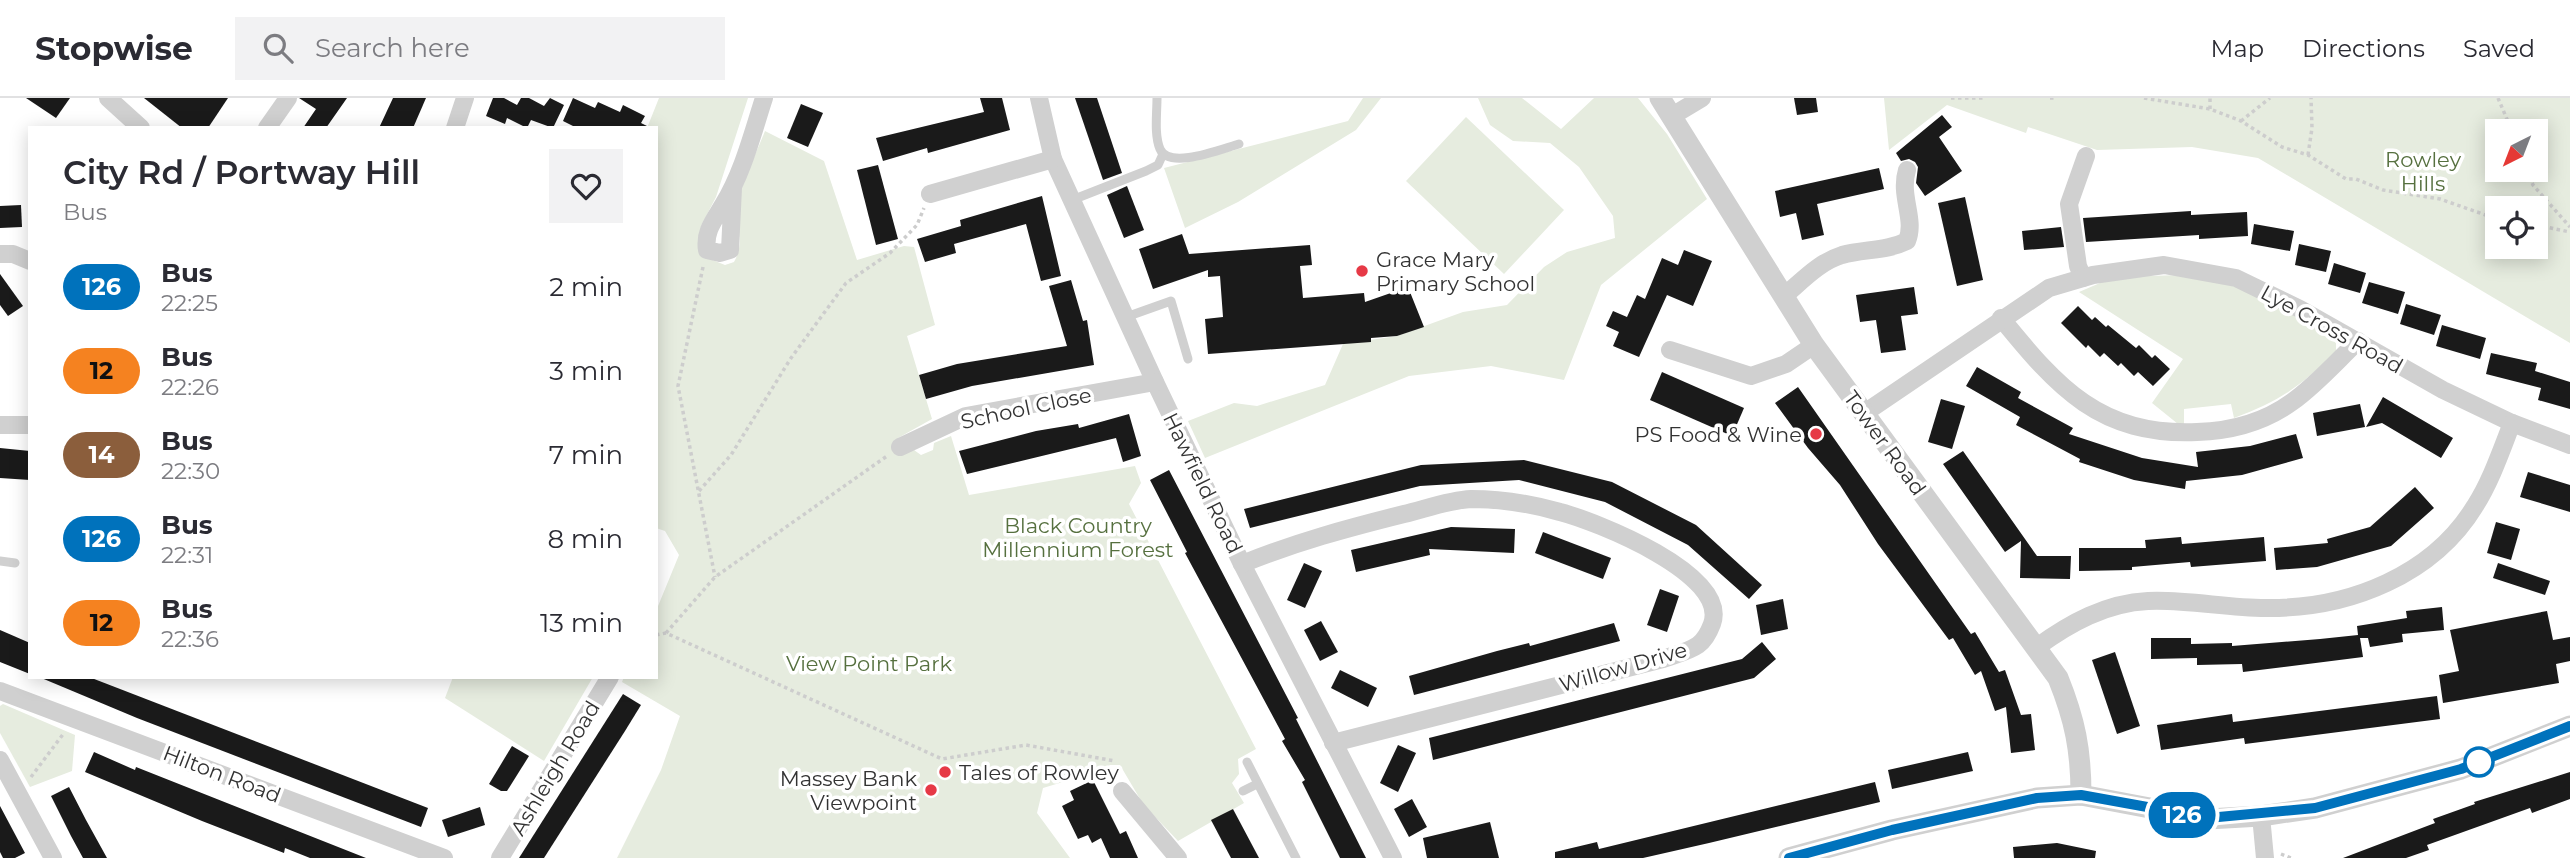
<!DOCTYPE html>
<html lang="en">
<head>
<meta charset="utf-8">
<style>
  :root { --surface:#fff; --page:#f2f2f3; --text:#2b2b33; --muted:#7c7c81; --line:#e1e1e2 }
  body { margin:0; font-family:Montserrat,sans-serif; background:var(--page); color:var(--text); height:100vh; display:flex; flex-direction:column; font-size:26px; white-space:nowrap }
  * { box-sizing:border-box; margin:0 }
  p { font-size:23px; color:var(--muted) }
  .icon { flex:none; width:38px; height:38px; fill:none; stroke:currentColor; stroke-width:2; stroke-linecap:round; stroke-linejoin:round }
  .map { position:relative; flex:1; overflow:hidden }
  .sheet { position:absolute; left:28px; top:28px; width:630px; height:553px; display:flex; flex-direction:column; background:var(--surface); border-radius:0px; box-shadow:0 4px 18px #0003 }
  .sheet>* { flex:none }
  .badge { padding:0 14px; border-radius:23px; font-size:24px; line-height:46px }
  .needle { width:46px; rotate:222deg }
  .fabs { position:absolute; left:2485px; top:21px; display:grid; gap:14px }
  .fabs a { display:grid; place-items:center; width:63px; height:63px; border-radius:0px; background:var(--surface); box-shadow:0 4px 18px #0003; font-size:35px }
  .map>.badge { position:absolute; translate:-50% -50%; box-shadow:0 0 0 4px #fff }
  .round { display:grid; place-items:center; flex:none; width:74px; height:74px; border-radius:0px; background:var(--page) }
  .head { display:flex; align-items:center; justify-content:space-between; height:119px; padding:0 35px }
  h1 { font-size:33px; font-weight:600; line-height:52px }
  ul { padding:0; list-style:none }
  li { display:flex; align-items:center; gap:21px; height:84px; padding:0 35px }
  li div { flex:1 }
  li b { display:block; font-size:26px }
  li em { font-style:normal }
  li .badge { min-width:77px; font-weight:700; text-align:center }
  header { display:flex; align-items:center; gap:42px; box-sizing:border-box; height:98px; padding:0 35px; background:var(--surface); border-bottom:2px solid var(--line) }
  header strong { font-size:33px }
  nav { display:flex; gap:38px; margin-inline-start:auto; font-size:24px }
  .search { width:490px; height:63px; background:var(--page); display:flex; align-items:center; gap:18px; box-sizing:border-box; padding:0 24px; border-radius:0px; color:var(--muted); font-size:26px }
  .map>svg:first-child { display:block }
  .green { fill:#e6ecdf; fill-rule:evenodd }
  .building { fill:#1a1a1a }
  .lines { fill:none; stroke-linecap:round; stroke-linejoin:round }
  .path { stroke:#cdcdcd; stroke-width:3.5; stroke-dasharray:3.5 3.5; stroke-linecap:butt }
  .service { stroke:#d0d0d0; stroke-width:9 }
  .minor { stroke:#d0d0d0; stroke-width:18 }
  .tertiary { stroke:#d0d0d0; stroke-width:21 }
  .line-casing { stroke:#fff; stroke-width:16 }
  .line { stroke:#0072bc; stroke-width:10 }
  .poi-dot { fill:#e63946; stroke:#fff; stroke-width:2.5 }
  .stop-dot { fill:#fff; stroke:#0072bc; stroke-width:3.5 }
  .labels { text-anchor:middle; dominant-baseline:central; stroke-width:7; stroke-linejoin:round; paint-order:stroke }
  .park-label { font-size:21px; fill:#56703f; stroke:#fff }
  .poi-label { font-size:21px; fill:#333; stroke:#fff; text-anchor:start }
  .street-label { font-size:21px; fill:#333; stroke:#fff }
</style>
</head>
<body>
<header>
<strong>Stopwise</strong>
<div class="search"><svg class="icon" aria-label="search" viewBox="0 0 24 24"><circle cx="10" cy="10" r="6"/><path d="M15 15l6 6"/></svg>Search here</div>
<nav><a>Map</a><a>Directions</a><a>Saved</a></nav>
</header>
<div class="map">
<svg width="2570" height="760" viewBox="0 0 2570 760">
  <rect width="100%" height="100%" fill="#fff"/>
  <g class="green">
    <path d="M659 0H748L716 99 701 128 700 139 710 161 725 167 734 164C747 140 733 129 738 106 742 82 756 56 765 33L824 63 857 162 904 148 914 149 935 227 907 238 932 321 898 340 906 355 914 352 921 357 933 352 934 345 951 338 969 397 1135 368 1141 385 1129 406 1256 651 1238 661 1239 676 1232 685 1244 705 1178 743 1143 706 1120 667H1110L1106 671 1043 690 1037 715 1070 760H617L661 672 680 618 622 584 624 579H656V513L679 457 665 433 656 430V30H647Z"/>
    <polygon points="1363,0 1381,0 1356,32 1238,104 1185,130 1164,70 1348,23"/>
    <polygon points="1478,0 1522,0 1561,31 1594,0 1638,0 1667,36 1707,101 1601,187 1564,282 1491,268 1409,278 1205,360 1188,323 1234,305 1257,308 1325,287 1343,246 1397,238 1463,214 1507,207 1544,169 1567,154 1615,140 1613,118 1579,69 1550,45 1513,43 1490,27"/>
    <path d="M1884 0H2570V245L2258 60 2192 49 2097 52 2028 29 2026 35 1947 7 1889 52ZM2497 33H2536V72H2497ZM2497 110H2536V149H2497Z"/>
    <polygon points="1466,19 1564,112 1504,176 1406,83"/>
    <path d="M2181 177 2228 184 2296 217 2336 242V254C2300 288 2281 303 2234 320L2231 306 2184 311V326H2178L2152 305 2183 261 2079 194 2114 179Z"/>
    <polygon points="453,579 593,579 544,663 445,600"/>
    <polygon points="3,606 75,637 72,673 30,689 0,635 0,608"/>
  </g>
  <g class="building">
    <polygon points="26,0 70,0 56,20"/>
    <polygon points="144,0 228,0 208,30 182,30"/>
    <polygon points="299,0 347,0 326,30 303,30 316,11"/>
    <polygon points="393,0 426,0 413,30 379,30"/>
    <polygon points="493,0 504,0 517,7 521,0 529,0 544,8 550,0 564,7 553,30 531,22 527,30 507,20 505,26 486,18"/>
    <polygon points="573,0 595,10 598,4 620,14 623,7 645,18 641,25 651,30 577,30 563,23"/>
    <polygon points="980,0 1002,0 1010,32 928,55 927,50 883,63 876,40 984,14"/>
    <polygon points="1075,0 1097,0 1122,75 1103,82"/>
    <polygon points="1794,0 1816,0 1818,14 1797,17"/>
    <polygon points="801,6 823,15 808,49 787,40"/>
    <polygon points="1942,17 1952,29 1939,39 1962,73 1925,98 1916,85 1918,69 1915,64 1909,61 1901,63 1896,55"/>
    <polygon points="878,67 898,141 876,147 857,72"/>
    <polygon points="1879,70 1884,91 1817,106 1824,137 1802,142 1796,115 1780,119 1775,93"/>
    <polygon points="1127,88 1144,132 1124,140 1107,97"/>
    <polygon points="1042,98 1061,178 1041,183 1026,126 954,146 956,155 925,164 917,141 961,128 960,122"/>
    <polygon points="1965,99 1983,182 1957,188 1938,105"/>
    <polygon points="21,107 22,129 0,130 0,108"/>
    <polygon points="2191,113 2191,117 2247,114 2248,138 2199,141 2199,137 2086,144 2083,120"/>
    <polygon points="2254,126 2294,133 2290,153 2251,146"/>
    <polygon points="2061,129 2064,149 2024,152 2022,133"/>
    <polygon points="1182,136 1189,156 1310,147 1312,167 1300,168 1303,200 1364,195 1365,204 1408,189 1424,229 1397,238 1371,240 1371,244 1208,256 1205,221 1223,219 1220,178 1208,179 1208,172 1153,191 1139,151"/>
    <polygon points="2299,146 2331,153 2326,174 2295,167"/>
    <polygon points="1684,152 1712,163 1693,208 1667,197 1639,259 1613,248 1619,234 1606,228 1613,213 1627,219 1637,197 1645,201 1662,160 1678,167"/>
    <polygon points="2334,165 2366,175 2360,195 2328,186"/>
    <polygon points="0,176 23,208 8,218 0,207"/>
    <polygon points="1071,182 1083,223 1087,222 1094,267 972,288 926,301 919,277 957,266 1067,248 1049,188"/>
    <polygon points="2369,184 2405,194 2398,216 2362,205"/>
    <polygon points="1914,189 1918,216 1901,218 1906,252 1881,255 1876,222 1860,224 1856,197"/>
    <polygon points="2406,206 2441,217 2434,237 2400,226"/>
    <polygon points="2078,208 2092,222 2095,219 2106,229 2108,227 2136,250 2139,247 2152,260 2155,257 2170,271 2153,288 2138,274 2134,278 2121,265 2118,268 2104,255 2100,259 2088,247 2086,250 2061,225"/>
    <polygon points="2442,227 2486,240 2480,261 2436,248"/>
    <polygon points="2491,255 2537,265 2535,273 2570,284 2570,311 2538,302 2541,290 2486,276"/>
    <polygon points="1977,269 2021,294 2018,300 2073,330 2069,336 2142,360 2198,369 2196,354 2250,348 2296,336 2303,360 2242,377 2186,383 2185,391 2134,382 2079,364 2080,361 2016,327 2020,319 1966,288"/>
    <polygon points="1662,274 1744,310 1732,338 1650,302"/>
    <polygon points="1798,289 1971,536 1975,534 1999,574 2005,572 2021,617 2031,616 2035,652 2011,655 2006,609 1995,613 1981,573 1975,577 1953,540 1949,542 1878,446 1840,387 1808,350 1775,305"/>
    <polygon points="2383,299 2453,340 2441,360 2382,325 2366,329"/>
    <polygon points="1941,301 1965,308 1952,351 1928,344"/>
    <polygon points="2360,306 2365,329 2317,338 2313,315"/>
    <polygon points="1129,316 1141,358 1123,364 1116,340 967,376 959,353 1036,333 1078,326 1079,330"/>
    <polygon points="0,350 30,353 30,382 0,380"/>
    <polygon points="1963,353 2037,458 2071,458 2070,481 2020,480 2021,443 2005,454 1943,366"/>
    <polygon points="1524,362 1612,384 1696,427 1762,487 1749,501 1688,447 1605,404 1519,382 1420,388 1250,430 1244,411 1421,367"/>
    <polygon points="1169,372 1298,620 1296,621 1366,760 1340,760 1302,684 1305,682 1282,643 1285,641 1185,455 1187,454 1150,382"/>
    <polygon points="2528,374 2570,387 2570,414 2520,399"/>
    <polygon points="2415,389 2434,410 2391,448 2317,469 2276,472 2274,450 2328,445 2327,441 2370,429"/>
    <polygon points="2496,424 2520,431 2511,462 2487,455"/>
    <polygon points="1451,429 1515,431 1514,455 1429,451 1430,457 1356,474 1351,452"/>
    <polygon points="1543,434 1611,460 1603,481 1535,455"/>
    <polygon points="2181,439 2182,446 2264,439 2266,463 2191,469 2190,464 2132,469 2132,472 2079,473 2079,450 2146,450 2145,442"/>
    <polygon points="1304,465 1322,473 1305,510 1287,502"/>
    <polygon points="2498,465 2550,483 2545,497 2493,480"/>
    <polygon points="1660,491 1679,498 1667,534 1647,527"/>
    <polygon points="1783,501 1788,531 1761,537 1756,507"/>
    <polygon points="2442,509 2444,532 2402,536 2403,544 2370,549 2368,540 2360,540 2363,559 2243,574 2242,566 2197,567 2197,560 2151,561 2151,540 2191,540 2191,546 2232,545 2232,548 2320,541 2358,537 2357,528 2407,520 2406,513"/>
    <polygon points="2547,513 2553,542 2570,539 2570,563 2556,566 2559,585 2443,605 2439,577 2459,573 2450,532"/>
    <polygon points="1321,523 1338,554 1320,563 1304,532"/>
    <polygon points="1614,525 1620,543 1414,597 1409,578 1497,553 1529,545 1530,548"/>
    <polygon points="0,532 30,545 30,576 0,564"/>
    <polygon points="1762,544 1776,561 1754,580 1433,662 1429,640 1742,561"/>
    <polygon points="2115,554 2140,628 2117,636 2092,562"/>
    <polygon points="1340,572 1377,590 1368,609 1331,590"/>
    <polygon points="39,579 89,579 428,710 421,729 137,620"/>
    <polygon points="623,596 641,607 625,633 544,760 519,760"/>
    <polygon points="2437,598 2440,621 2245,646 2244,640 2161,652 2157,627 2232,616 2233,624"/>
    <polygon points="1398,647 1416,655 1398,694 1380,685"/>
    <polygon points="512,648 529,658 507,693 501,693 489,686"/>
    <polygon points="94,654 135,672 136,669 366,760 310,760 285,750 284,755 202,723 85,674"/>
    <polygon points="1968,654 1973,673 1892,691 1888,672"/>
    <polygon points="2570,674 2570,701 2532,715 2530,710 2427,747 2429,752 2406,760 2343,760 2435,725 2433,721 2475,706 2474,704"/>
    <polygon points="1093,682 1120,736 1126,733 1138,760 1110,760 1101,740 1092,745 1088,737 1078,741 1062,708 1074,702 1070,693"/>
    <polygon points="1875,684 1880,704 1709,745 1643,760 1555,760 1555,754 1597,744 1599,751"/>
    <polygon points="69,689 86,722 107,760 83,760 71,738 51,698"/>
    <polygon points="1412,701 1427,729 1409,739 1394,711"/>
    <polygon points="0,708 25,755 15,760 3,760 0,754"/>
    <polygon points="480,709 485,727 448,739 442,722"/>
    <polygon points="1233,711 1259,760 1231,760 1211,722"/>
    <polygon points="1490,724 1499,760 1427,760 1423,740"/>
    <polygon points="2057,745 2096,753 2095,760 2014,760 2013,749"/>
  </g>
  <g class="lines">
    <g class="path">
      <polyline points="1951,0 1984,0"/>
      <polyline points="2050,0 2054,0"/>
      <polyline points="2144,0 2210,11 2241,23 2282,49 2308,57 2346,81 2356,81 2383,92 2440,101 2497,121"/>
      <polyline points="2498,0 2512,33"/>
      <polyline points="2210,11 2210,0"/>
      <polyline points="2241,23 2270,0"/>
      <polyline points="2308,57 2312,30 2311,0"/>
      <polyline points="2527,72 2533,87 2570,129"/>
      <polyline points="2536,127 2570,134"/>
      <polyline points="703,169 678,288 715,479"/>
      <polyline points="699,393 731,357 791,260 846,185 890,155 917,127 924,110"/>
      <polyline points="666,535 715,479 887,358"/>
      <polyline points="656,537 666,535 942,661 1026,647 1115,663"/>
      <polyline points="31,679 64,635"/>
      <polyline points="2281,756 2291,760"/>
    </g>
    <g class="service">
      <path d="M1157 0C1157 15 1154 37 1160 51 1169 72 1221 51 1239 46"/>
      <polyline points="1072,102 1146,73 1158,67 1163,56"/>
      <polyline points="1126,219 1171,203 1188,261"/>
      <polyline points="0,463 15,465"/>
      <polyline points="1247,664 1296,760"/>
      <polyline points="1243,693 1257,686"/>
    </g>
    <g class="minor">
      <polyline points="108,0 141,30"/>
      <polyline points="1039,0 1053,61 1155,284 1242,466 1393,760"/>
      <polyline points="1672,18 1702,0"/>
      <polyline points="267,30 288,0"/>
      <polyline points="455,30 465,0"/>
      <path d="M733 90 730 152 720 155 707 152C704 134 714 122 723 107 743 74 752 37 764 0"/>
      <polyline points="930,96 1053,61"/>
      <polyline points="0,156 13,156 30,163"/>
      <polyline points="2083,180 2078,168 2069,106 2086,58"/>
      <path d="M1784 198C1802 183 1819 164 1842 157 1864 151 1887 153 1907 143 1916 121 1899 98 1907 72"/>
      <path d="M2001 220C2058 290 2100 338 2197 334 2232 333 2263 325 2292 304 2316 287 2337 263 2358 243"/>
      <polyline points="1670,252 1751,278 1786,266 1814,247"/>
      <polyline points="1863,316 2049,190 2093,177 2164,167 2236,180 2300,211 2443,292 2512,325 2570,347"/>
      <polyline points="0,327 30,327"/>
      <polyline points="900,349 966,318 1155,284"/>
      <path d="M1242 466C1296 444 1348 430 1404 416 1425 411 1449 402 1471 401 1500 401 1532 406 1560 414 1595 423 1730 476 1712 526 1709 534 1705 542 1698 547 1688 554 1674 557 1663 561L1333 645"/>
      <path d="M2037 549C2070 525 2106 505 2148 503 2188 501 2230 511 2270 510 2350 510 2433 477 2475 408 2491 383 2501 353 2512 325"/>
      <polyline points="0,593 444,760"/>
      <polyline points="0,662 53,760"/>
      <polyline points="1122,693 1178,760"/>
      <polyline points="2261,718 2265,760"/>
      <polyline points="500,760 610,579"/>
    </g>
    <g class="tertiary">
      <path d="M1660 0 1814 247 2058 580C2075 622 2081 652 2081 697"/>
      <polyline points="1789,760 1892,732 2037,700 2081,697 2208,721 2261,718 2315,710 2461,671 2570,628"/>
    </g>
  </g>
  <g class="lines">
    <g class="line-casing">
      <polyline id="line" points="1789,760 1892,732 2037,700 2081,697 2208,720 2315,710 2461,671 2570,628"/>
    </g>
    <use href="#line" class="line"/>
  </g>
  <g class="poi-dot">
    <circle cx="1362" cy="173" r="7"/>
    <circle cx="1816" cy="336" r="7"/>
    <circle cx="945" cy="674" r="7"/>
    <circle cx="931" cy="692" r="7"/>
  </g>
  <circle class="stop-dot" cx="2479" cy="664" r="14"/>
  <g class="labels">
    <g class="park-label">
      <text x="2423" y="61">Rowley<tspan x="2423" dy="24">Hills</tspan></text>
      <text x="1078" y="427">Black Country<tspan x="1078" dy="24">Millennium Forest</tspan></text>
      <text x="869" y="565">View Point Park</text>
    </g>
    <g class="poi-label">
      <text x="1376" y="161">Grace Mary<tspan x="1376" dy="24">Primary School</tspan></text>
      <text x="1802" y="336" text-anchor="end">PS Food &amp; Wine</text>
      <text x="959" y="674">Tales of Rowley</text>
      <text x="917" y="680" text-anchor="end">Massey Bank<tspan x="917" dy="24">Viewpoint</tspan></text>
    </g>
    <g class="street-label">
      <text transform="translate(2332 231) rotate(29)">Lye Cross Road</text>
      <text transform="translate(1026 310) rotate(-12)">School Close</text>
      <text transform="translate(1885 345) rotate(54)">Tower Road</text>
      <text transform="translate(1203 385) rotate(64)">Hawfield Road</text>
      <text transform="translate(1623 569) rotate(-16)">Willow Drive</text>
      <text transform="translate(555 670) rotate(-59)">Ashleigh Road</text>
      <text transform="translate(222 676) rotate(21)">Hilton Road</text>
    </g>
  </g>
</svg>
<div class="fabs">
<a><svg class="needle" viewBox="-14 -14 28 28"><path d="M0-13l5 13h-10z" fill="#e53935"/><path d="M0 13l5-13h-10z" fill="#7c7c81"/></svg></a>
<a><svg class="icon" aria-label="locate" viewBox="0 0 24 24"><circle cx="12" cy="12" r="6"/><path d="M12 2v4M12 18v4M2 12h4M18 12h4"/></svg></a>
</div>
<b class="badge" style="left:2182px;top:717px;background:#0072bc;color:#fff">126</b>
<section class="sheet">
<div class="head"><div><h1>City Rd / Portway Hill</h1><p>Bus</p></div><a class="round"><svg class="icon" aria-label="heart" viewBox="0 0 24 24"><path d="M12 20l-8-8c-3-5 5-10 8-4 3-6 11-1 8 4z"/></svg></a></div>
<ul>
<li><span class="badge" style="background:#0072bc;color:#fff">126</span><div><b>Bus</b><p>22:25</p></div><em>2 min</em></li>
<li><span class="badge" style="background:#f58220;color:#111">12</span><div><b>Bus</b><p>22:26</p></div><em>3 min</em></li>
<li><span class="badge" style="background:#8b5e3c;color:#fff">14</span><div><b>Bus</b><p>22:30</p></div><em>7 min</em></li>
<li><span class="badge" style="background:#0072bc;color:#fff">126</span><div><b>Bus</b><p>22:31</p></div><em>8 min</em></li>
<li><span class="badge" style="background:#f58220;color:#111">12</span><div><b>Bus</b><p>22:36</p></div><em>13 min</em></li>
</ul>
</section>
</div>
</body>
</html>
